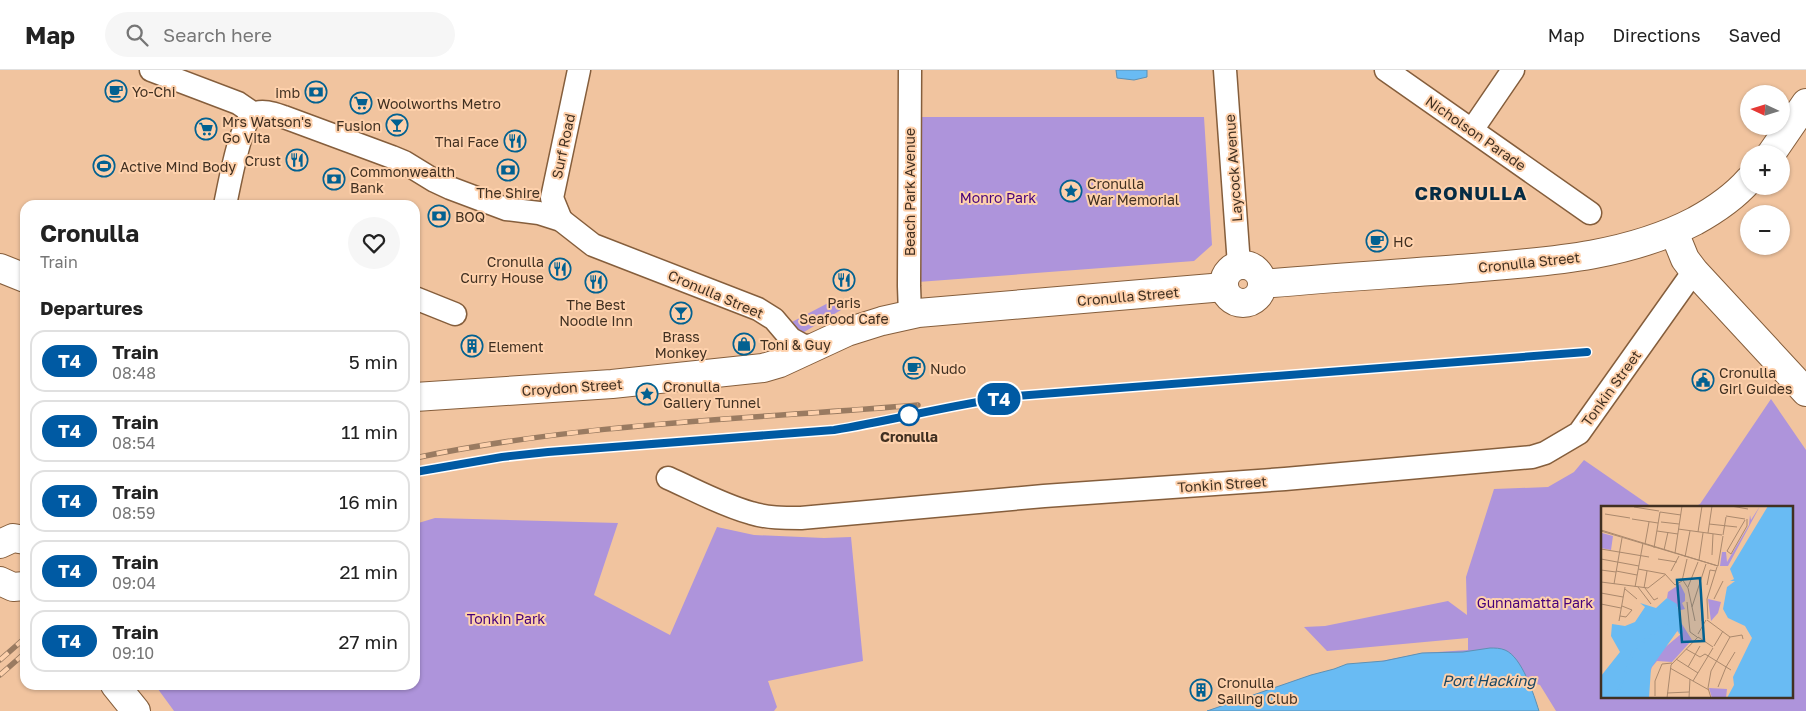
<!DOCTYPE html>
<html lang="en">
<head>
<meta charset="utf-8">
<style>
  :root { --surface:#fff; --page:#f6f6f6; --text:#222; --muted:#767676; --line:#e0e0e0 }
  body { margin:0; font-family:"Golos Text",sans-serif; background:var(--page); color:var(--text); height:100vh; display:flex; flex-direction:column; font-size:19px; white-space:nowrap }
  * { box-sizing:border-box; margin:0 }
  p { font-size:16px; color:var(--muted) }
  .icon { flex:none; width:28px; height:28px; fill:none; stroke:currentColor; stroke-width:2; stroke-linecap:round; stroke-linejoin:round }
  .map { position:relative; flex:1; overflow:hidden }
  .sheet { position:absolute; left:20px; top:130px; width:400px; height:490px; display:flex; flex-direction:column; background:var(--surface); border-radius:15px; box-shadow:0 1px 4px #0004 }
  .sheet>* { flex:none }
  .badge { padding:0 10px; border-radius:16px; font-size:18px; line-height:32px }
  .needle { width:32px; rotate:274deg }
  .tools { position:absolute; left:1740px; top:15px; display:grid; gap:10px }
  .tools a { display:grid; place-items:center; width:50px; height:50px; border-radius:50%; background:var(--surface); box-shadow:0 1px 4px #0004; font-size:25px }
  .map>.badge { position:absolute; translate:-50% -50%; box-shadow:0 0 0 2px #fff }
  h2 { padding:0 20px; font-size:19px; line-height:45px }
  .round { display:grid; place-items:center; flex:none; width:52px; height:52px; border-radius:26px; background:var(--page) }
  .summary { display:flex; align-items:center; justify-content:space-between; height:85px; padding:0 20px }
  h1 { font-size:24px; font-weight:700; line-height:38px }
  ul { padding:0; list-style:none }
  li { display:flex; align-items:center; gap:15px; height:62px; margin:0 10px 8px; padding:0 10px; border:2px solid var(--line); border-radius:15px }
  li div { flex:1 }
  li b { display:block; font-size:19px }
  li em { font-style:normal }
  li .badge { min-width:55px; font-weight:700; text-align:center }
  header { display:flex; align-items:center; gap:30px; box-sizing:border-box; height:70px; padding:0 25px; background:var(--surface); border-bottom:1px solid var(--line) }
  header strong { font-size:24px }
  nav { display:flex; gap:28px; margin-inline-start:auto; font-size:18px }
  .search { width:350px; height:45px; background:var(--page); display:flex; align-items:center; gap:12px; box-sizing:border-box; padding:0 18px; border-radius:28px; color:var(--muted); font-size:19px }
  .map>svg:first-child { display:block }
  .green { fill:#ae94db }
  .water { fill:#69bbf3; stroke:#5d91b4 }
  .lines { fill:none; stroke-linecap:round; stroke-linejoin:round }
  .street-casing { stroke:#855e3c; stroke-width:25 }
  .secondary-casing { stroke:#855e3c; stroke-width:30 }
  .street { stroke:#fff; stroke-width:22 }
  .secondary { stroke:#fff; stroke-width:28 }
  .rail-casing { stroke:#9a7b61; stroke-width:5.5 }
  .rail { stroke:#fed1ac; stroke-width:4; stroke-dasharray:11; stroke-linecap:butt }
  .line-casing { stroke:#fff; stroke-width:11 }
  .line { stroke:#005aa3; stroke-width:8 }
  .stop-dot { fill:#fff; stroke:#005aa3; stroke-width:2.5 }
  .labels { text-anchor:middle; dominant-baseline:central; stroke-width:4; stroke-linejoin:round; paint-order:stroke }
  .poi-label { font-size:14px; fill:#413021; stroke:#fed1ac; text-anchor:start }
  .street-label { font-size:14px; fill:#413021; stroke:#fed1ac }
  .park-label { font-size:14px; fill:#45007b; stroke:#fed1ac }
  .stop-label { font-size:14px; font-weight:bold; fill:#413021; stroke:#fed1ac }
  .water-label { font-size:15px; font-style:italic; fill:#1a4764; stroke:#fed1ac }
  .district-label { font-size:19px; font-weight:bold; letter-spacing:1px; fill:#052c44; stroke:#fed1ac }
  .inset-river { fill:none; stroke:#69bbf3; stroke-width:2.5 }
  .inset-road { fill:none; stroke:#ab896d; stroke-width:1 }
  .view { fill:#026191; fill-opacity:0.15; stroke:#026191; stroke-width:2.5 }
  .inset-edge { fill:none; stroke:#413021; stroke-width:2.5 }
</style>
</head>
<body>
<header>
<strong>Map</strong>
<div class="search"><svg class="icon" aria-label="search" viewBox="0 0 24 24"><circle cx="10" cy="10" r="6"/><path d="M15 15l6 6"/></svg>Search here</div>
<nav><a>Map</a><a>Directions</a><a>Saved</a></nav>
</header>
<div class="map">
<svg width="1806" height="641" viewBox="0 0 1806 641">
  <rect width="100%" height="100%" fill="#f1c49f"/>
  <g class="green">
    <polygon points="919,47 1204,47 1212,175 1194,191 918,212"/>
    <polygon points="830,232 836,232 846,237 804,262 800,262 790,253"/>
    <polygon points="1771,329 1806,380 1806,641 1556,641 1540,615 1527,611 1207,641 1311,605 1422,583 1468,580 1468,568 1327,581 1304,557 1325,556 1448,531 1467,545 1466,507 1494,419 1548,417 1574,402 1584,390 1652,437 1602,437 1602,627 1792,627 1792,437 1694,437 1700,434"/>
    <polygon points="435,448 618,453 594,525 670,565 717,457 754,465 824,468 851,467 863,591 768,611 777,637 774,641 174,641 155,615 415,615 415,454"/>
  </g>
  <g class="water">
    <polygon points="1116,0 1147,0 1147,7 1134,10 1117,8"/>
    <path d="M1490 578C1495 578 1500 578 1505 580 1522 587 1534 625 1539 641H1207L1311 605 1334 599 1347 594 1384 591 1422 583 1463 582Z"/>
  </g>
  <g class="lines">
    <g class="street-casing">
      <g id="street">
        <polyline points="151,0 238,33 254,44"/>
        <polyline points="910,0 909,216 910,245"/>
        <polyline points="1225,0 1239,195"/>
        <polyline points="1386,0 1590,143"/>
        <polyline points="1472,60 1513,0"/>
        <path d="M225 135C229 117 240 52 254 44 262 39 275 44 284 47L392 87 404 92 435 111 450 118 506 139 539 143 561 150 593 175 758 239 774 249 791 269 802 275 814 277"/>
        <polyline points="561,150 552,128 579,0"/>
        <polyline points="415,228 455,244"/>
        <path d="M668 408C695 420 722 435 751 443 767 448 784 448 801 448L1044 426 1285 409 1532 387 1545 383 1579 363 1694 201"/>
      </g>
    </g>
    <g class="secondary-casing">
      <g id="secondary">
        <polyline points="1771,84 1806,33"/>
        <polyline points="1674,162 1685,189 1694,201 1806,322"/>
        <circle cx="1243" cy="214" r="19"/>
        <polyline points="0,198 25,208"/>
        <path d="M1262 214C1328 208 1393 204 1459 199 1539 192 1622 189 1695 151 1715 140 1734 127 1749 110"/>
        <polyline points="415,327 612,314 763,298 780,293 847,262 882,251 918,243 1224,217"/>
        <polyline points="0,474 13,468 25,470"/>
        <polyline points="0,511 13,517 25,516"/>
        <polyline points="115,615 136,641"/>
      </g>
    </g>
    <use href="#street" class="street"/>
    <use href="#secondary" class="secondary"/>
    <g class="rail-casing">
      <g id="rail">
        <path d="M415 388C581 353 750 349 918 335"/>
        <path d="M415 402 502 387 548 382 833 360C895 350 954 334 1016 326L1587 282"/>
        <polyline points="0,590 25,568"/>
        <polyline points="0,605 25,583"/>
      </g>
    </g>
    <use href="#rail" class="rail"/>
  </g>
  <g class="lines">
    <g class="line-casing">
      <path id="line" d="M415 402 502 387 548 382 834 360C895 350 954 334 1016 326L1587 282"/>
    </g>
    <use href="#line" class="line"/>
  </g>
  <defs>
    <g id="cafe-ring" transform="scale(1.125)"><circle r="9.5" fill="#fed1ac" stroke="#026191" stroke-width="1.5"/><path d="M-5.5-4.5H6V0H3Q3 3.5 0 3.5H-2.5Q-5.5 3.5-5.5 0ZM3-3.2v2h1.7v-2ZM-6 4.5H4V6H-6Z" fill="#026191"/></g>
    <g id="bank-ring" transform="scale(1.125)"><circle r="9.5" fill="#fed1ac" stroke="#026191" stroke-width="1.5"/><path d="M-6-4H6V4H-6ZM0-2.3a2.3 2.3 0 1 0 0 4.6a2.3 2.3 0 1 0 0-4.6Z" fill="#026191"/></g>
    <g id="supermarket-ring" transform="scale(1.125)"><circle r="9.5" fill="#fed1ac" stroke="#026191" stroke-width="1.5"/><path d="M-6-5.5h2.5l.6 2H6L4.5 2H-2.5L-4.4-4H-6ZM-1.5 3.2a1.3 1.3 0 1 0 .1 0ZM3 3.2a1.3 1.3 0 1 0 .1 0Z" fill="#026191"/></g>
    <g id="bar-ring" transform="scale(1.125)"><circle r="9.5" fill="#fed1ac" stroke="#026191" stroke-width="1.5"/><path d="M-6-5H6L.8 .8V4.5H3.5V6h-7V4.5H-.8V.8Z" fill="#026191"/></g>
    <g id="restaurant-ring" transform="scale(1.125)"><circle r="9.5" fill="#fed1ac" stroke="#026191" stroke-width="1.5"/><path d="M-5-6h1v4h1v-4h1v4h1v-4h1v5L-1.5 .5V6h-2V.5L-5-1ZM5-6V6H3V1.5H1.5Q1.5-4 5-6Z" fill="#026191"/></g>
    <g id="stadium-ring" transform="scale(1.125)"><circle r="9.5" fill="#fed1ac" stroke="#026191" stroke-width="1.5"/><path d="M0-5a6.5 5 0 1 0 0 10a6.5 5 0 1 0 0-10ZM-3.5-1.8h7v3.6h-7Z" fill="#026191"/></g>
    <g id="sight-ring" transform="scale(1.125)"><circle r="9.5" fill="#fed1ac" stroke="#026191" stroke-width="1.5"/><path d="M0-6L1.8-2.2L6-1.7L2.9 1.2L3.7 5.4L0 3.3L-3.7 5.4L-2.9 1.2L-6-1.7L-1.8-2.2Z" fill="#026191"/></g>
    <g id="shop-ring" transform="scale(1.125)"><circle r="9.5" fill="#fed1ac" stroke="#026191" stroke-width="1.5"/><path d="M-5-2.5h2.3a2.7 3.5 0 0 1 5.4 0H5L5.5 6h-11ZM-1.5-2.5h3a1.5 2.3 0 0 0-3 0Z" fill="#026191"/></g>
    <g id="building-ring" transform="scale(1.125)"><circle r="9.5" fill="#fed1ac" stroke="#026191" stroke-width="1.5"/><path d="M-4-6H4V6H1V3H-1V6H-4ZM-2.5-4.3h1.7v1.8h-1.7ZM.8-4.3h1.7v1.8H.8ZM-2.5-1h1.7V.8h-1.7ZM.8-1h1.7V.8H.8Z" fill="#026191"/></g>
    <g id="civic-ring" transform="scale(1.125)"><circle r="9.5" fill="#fed1ac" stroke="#026191" stroke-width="1.5"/><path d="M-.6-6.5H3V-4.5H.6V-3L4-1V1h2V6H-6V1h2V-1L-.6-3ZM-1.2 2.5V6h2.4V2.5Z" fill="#026191"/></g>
  </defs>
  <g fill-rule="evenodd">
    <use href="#cafe-ring" x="116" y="21"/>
    <use href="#bank-ring" x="316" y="22"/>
    <use href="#supermarket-ring" x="361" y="33"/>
    <use href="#bar-ring" x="397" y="55"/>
    <use href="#supermarket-ring" x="206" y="59"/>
    <use href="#restaurant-ring" x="515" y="71"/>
    <use href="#restaurant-ring" x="297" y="90"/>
    <use href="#stadium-ring" x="104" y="96"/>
    <use href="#bank-ring" x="508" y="100"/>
    <use href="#bank-ring" x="334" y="109"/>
    <use href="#sight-ring" x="1071" y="121"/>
    <use href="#bank-ring" x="439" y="146"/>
    <use href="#cafe-ring" x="1377" y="171"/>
    <use href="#restaurant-ring" x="560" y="199"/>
    <use href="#restaurant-ring" x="844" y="210"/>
    <use href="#restaurant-ring" x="596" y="212"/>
    <use href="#bar-ring" x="681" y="243"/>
    <use href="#shop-ring" x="744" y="274"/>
    <use href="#building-ring" x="472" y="276"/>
    <use href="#cafe-ring" x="914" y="298"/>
    <use href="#civic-ring" x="1703" y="310"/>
    <use href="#sight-ring" x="647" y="324"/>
    <use href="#building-ring" x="1201" y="620"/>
  </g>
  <circle class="stop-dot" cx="909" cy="345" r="10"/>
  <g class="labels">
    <g class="poi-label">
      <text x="132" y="21">Yo-Chi</text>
      <text x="300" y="22" text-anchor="end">imb</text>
      <text x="377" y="33">Woolworths Metro</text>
      <text x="222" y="51">Mrs Watson's<tspan x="222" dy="16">Go Vita</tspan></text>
      <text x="381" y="55" text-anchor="end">Fusion</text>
      <text x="499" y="71" text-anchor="end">Thai Face</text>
      <text x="281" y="90" text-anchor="end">Crust</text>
      <text x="120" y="96">Active Mind Body</text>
      <text x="350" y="101">Commonwealth<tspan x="350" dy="16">Bank</tspan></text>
      <text x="1087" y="113">Cronulla<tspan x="1087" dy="16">War Memorial</tspan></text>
      <text x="508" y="122" text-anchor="middle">The Shire</text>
      <text x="455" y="146">BOQ</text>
      <text x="1393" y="171">HC</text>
      <text x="544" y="191" text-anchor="end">Cronulla<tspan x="544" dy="16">Curry House</tspan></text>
      <text x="844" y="232" text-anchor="middle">Paris<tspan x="844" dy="16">Seafood Cafe</tspan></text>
      <text x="596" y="234" text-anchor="middle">The Best<tspan x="596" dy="16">Noodle Inn</tspan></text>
      <text x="681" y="266" text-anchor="middle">Brass<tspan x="681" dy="16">Monkey</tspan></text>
      <text x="760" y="274">Toni &amp; Guy</text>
      <text x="488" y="276">Element</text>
      <text x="930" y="298">Nudo</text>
      <text x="1719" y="302">Cronulla<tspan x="1719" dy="16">Girl Guides</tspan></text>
      <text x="663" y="316">Cronulla<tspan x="663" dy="16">Gallery Tunnel</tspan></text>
      <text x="1217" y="612">Cronulla<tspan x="1217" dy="16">Sailing Club</tspan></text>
    </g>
    <g class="street-label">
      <text transform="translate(1476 63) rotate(35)">Nicholson Parade</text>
      <text transform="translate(563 76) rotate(-78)">Surf Road</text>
      <text transform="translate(1233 98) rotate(-94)">Laycock Avenue</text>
      <text transform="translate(909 122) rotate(-90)">Beach Park Avenue</text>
      <text transform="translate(1529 192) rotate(-6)">Cronulla Street</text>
      <text transform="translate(716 224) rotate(23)">Cronulla Street</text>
      <text transform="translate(1128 226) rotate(-5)">Cronulla Street</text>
      <text transform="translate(572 317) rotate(-4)">Croydon Street</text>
      <text transform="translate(1611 318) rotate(-54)">Tonkin Street</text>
      <text transform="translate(1222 414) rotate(-4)">Tonkin Street</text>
    </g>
    <g class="park-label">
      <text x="998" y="127">Monro Park</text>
      <text x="1535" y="532">Gunnamatta Park</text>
      <text x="506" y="548">Tonkin Park</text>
    </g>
    <g class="stop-label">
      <text x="909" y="366">Cronulla</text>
    </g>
    <g class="water-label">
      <text x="1489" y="610">Port Hacking</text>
    </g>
    <g class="district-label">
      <text x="1471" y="122">CRONULLA</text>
    </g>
  </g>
  <g transform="translate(1601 436)">
    <rect width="192" height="192" fill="#f1c49f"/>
    <path d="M159 0 127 60H119L121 46H125L126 56 148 19 149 9 150 14ZM1 27 12 30 10 44 0 42ZM79 78 84 88V95L81 97 84 103 80 104 66 92 67 86ZM107 93 120 96 117 107 110 115ZM79 115 91 134 71 156 56 155 51 161 47 173 48 192 43 159 80 128 76 125ZM108 182 126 183 125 192H111Z" fill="#ae94db"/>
    <path d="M192 0V192H126L133 179 132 171 151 132 144 120 127 112 122 103 126 81 134 75H129L133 73 129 63 167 0ZM66 92 76 98 82 126 78 128 77 124 50 162 48 192H0V170L19 146 10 130 11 118 24 120 34 116 44 101 39 97 55 102Z" fill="#69bbf3"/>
    <path class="inset-river" d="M15 192 33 143 74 111"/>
    <path class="inset-road" d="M130 0 147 3M33 1 58 5M59 6 80 9M4 8 29 12M125 10 144 13M31 13 57 17M144 14 126 45 130 48 146 20V13M60 16 78 18M108 18 136 21M77 23 121 29M0 24 117 60 0 25M56 25 77 28M97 26 101 0M107 27 111 0M122 29 125 11M44 38 48 16M53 42 59 6M0 43 48 51M63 44 67 26M74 47 81 0M111 49 112 28M84 51 89 25M0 53 38 60M57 53 76 56M98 54 102 27M117 60 122 30M37 63 64 68 74 79 81 75M0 64 15 66M15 65 36 69M70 65 78 50M81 73 87 82 94 115M81 75 86 53M0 76 47 82 65 68M13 78 21 32M106 79 109 64 115 65M34 81 42 37M37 81 50 98M87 81 97 56M43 82 46 65M44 82 53 94 57 92M24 83 36 93M0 87 22 91M100 92 101 115M113 93 122 75M86 96 89 126 96 131M0 98 20 102M91 101 105 58M19 110 25 111 31 104 21 100M107 113 106 93 116 61M106 114 129 131M18 115 24 81M97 128 105 114M97 131 112 141M129 131 141 129 142 133M113 140 122 125M85 143 99 151 104 148 130 164M75 153 97 167M87 161 99 140M125 161 134 146M69 162 108 184M92 175 112 142M117 181 125 161M66 187 88 186M54 190V175L61 158 71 157M66 192 70 159 97 131M88 192 89 173M110 192 107 182 110 165 129 131"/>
    <path class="view" d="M99 72 103 135 81 136 76 74Z"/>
    <rect width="192" height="192" class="inset-edge"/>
  </g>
</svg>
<div class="tools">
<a><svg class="needle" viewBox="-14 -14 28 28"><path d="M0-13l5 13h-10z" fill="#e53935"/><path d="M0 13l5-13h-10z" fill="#767676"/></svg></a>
<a>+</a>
<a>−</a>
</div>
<b class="badge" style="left:999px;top:329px;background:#005aa3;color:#fff">T4</b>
<section class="sheet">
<div class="summary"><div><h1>Cronulla</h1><p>Train</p></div><a class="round"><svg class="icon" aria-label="heart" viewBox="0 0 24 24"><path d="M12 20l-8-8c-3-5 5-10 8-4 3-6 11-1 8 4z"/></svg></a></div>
<h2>Departures</h2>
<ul>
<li><span class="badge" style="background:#005aa3;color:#fff">T4</span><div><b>Train</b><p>08:48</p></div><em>5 min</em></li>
<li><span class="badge" style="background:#005aa3;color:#fff">T4</span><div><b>Train</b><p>08:54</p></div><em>11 min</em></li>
<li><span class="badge" style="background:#005aa3;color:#fff">T4</span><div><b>Train</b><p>08:59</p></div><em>16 min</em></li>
<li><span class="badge" style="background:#005aa3;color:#fff">T4</span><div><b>Train</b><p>09:04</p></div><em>21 min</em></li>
<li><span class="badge" style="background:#005aa3;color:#fff">T4</span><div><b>Train</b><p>09:10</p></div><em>27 min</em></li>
</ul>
</section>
</div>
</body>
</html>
